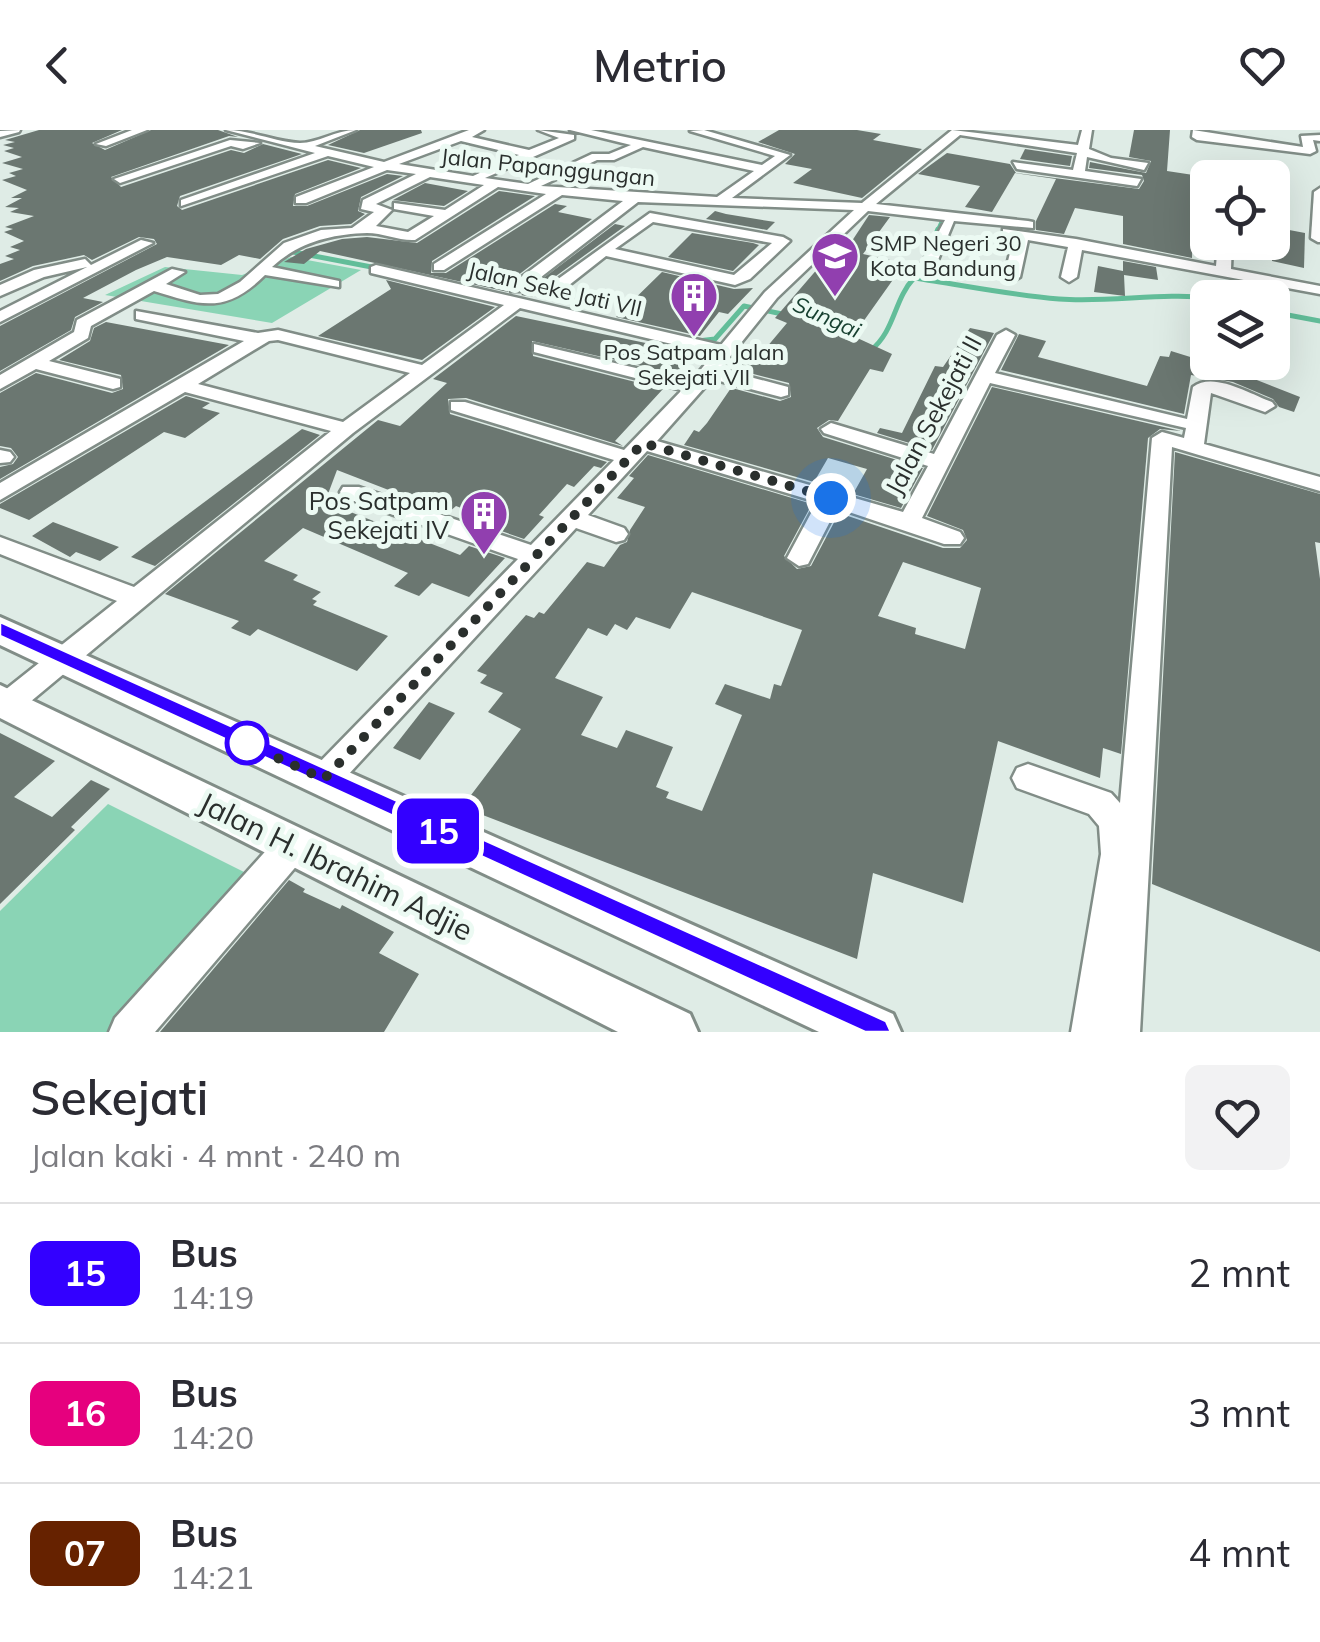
<!DOCTYPE html>
<html lang="id">
<head>
<meta charset="utf-8">
<style>
  :root { --surface:#fff; --page:#f2f2f3; --text:#2b2b33; --muted:#7c7c81; --line:#e1e1e2 }
  body { margin:0; font-family:Mulish,sans-serif; background:var(--page); color:var(--text); height:100vh; display:flex; flex-direction:column; font-size:38px; white-space:nowrap }
  * { box-sizing:border-box; margin:0 }
  p { font-size:32px; color:var(--muted) }
  .icon { flex:none; width:55px; height:55px; fill:none; stroke:currentColor; stroke-width:2; stroke-linecap:round; stroke-linejoin:round }
  .map { position:relative; height:902px; overflow:hidden }
  .side { display:flex; flex-direction:column; background:var(--surface); flex:1 }
  .side>* { flex:none }
  .badge { padding:0 20px; border-radius:15px; font-size:35px; line-height:65px }
  .controls { position:absolute; left:1190px; top:30px; display:grid; gap:20px }
  .controls a { display:grid; place-items:center; width:100px; height:100px; border-radius:15px; background:var(--surface); box-shadow:0 10px 40px #0002; font-size:50px }
  .you { position:absolute; width:50px; height:50px; margin:-25px; border:8px solid #fff; border-radius:50%; background:#1a73e8; box-shadow:0 0 0 15px #1a73e833 }
  .map>.badge { position:absolute; translate:-50% -50%; box-shadow:0 0 0 5px #fff }
  .round { display:grid; place-items:center; flex:none; width:105px; height:105px; border-radius:15px; background:var(--page) }
  .head { display:flex; align-items:center; justify-content:space-between; height:170px; padding:0 30px }
  h1 { font-size:48px; font-weight:600; line-height:75px }
  ul { padding:0; list-style:none }
  li { display:flex; align-items:center; gap:30px; height:140px; padding:0 30px; border-top:2px solid var(--line) }
  li div { flex:1 }
  li b { display:block; font-size:38px }
  li em { font-style:normal }
  li .badge { min-width:110px; font-weight:700; text-align:center }
  header { display:flex; justify-content:space-between; align-items:center; height:130px; padding:0 30px; background:var(--surface); font-size:45px; font-weight:600 }
  .map>svg:first-child { display:block }
  .green { fill:#8ad4b5 }
  .lines { fill:none; stroke-linecap:round; stroke-linejoin:round }
  .stream-far1 { stroke:#62bd99; stroke-width:4 }
  .stream { stroke:#62bd99; stroke-width:5 }
  .building { fill:#6b7771; fill-rule:evenodd }
  .minor-casing { stroke:#818d87; stroke-width:5 }
  .major-casing { stroke:#818d87; stroke-width:6 }
  .minor { fill:#fff; fill-rule:evenodd }
  .major { fill:#fff; fill-rule:evenodd }
  .line { fill:#30f; stroke:#fff; stroke-width:2.5 }
  .walk { stroke:#2a2f2d; stroke-width:10; stroke-dasharray:0 18 }
  .stop-dot { fill:#fff; stroke:#30f; stroke-width:5 }
  .labels { text-anchor:middle; dominant-baseline:central; stroke-width:10; stroke-linejoin:round; paint-order:stroke }
  .far-street-label { font-size:22px; fill:#2a2f2d; stroke:#ecfaf3 }
  .far-poi-label { font-size:22px; fill:#2a2f2d; stroke:#ecfaf3; text-anchor:start }
  .far-water-label { font-size:22px; font-style:italic; fill:#184131; stroke:#ecfaf3 }
  .street-label { font-size:25px; fill:#2a2f2d; stroke:#ecfaf3 }
  .poi-label { font-size:25px; fill:#2a2f2d; stroke:#ecfaf3; text-anchor:end }
  .near-street-label { font-size:30px; fill:#2a2f2d; stroke:#ecfaf3 }
</style>
</head>
<body>
<header><svg class="icon" aria-label="back" viewBox="0 0 24 24"><path d="M15 5l-7 7 7 7"/></svg>Metrio<svg class="icon" aria-label="heart" viewBox="0 0 24 24"><path d="M12 20l-8-8c-3-5 5-10 8-4 3-6 11-1 8 4z"/></svg></header>
<div class="map">
<svg width="1320" height="902" viewBox="0 0 1320 902">
  <rect width="100%" height="100%" fill="#dfece6"/>
  <g class="green">
    <polygon points="291,127 361,140 272,193 105,165 165,137 242,145"/>
    <polygon points="108,674 252,746 125,902 0,902 0,781"/>
  </g>
  <g class="lines">
    <polyline class="stream-far1" points="937,102 941,93"/>
    <g class="stream">
      <polyline points="288,121 382,139"/>
      <polyline points="929,121 938,99"/>
      <polyline points="1272,182 1320,191"/>
      <polyline points="698,211 715,209 744,176 787,185"/>
      <path d="M871 220C895 201 894 169 914 148 962 155 1010 165 1059 169 1110 173 1162 162 1212 168"/>
    </g>
  </g>
  <g class="building">
    <polygon points="39,0 122,0 92,13 105,20 151,0 218,0 238,7 229,6 111,47 121,57 231,20 244,23 263,14 302,24 180,66 177,76 182,80 328,30 361,38 295,64 293,76 307,76 387,44 403,46 361,67 358,81 365,84 351,94 320,96 283,109 260,129 239,125 221,135 167,127 136,140 83,168 103,172 75,187 71,200 0,241 0,196 157,114 154,109 139,107 92,130 84,125 33,136 0,151 0,134 14,129 5,126 20,120 10,117 24,111 4,102 13,99 5,97 34,86 10,82 19,78 5,77 22,68 11,68 27,60 2,50 16,46 9,43 23,39 2,33 22,27 4,21 14,18 3,15 15,12 5,10"/>
    <polygon points="360,0 421,0 422,3 364,23 328,15"/>
    <polygon points="779,0 857,0 881,4 873,10 922,19 862,68 793,53 812,39 785,34 795,24 758,12"/>
    <polygon points="1134,0 1170,0 1167,41 1200,46 1197,69 1193,68 1192,128 1123,114 1123,86 1075,78 1064,104 1036,100 1036,91 1056,49 1015,43 992,82 965,77 980,56 918,44 947,23 1010,34 1016,43 1139,59 1144,51 1142,45 1089,38 1090,32 1146,43 1151,31 1129,27"/>
    <polygon points="1025,19 1072,26 1070,36 1020,29"/>
    <polygon points="425,53 468,61 444,76 393,70"/>
    <polygon points="499,61 535,66 432,131 431,143 446,143 555,74 567,76 558,82 592,89 509,152 508,162 320,121 304,134 284,132 306,119 342,109 367,107 417,113"/>
    <polygon points="715,81 726,84 775,92 767,100 706,89"/>
    <polygon points="869,85 890,87 863,124 890,130 882,141 897,144 853,206 892,224 883,242 870,239 838,291 829,290 817,298 823,307 923,338 901,378 853,364 867,339 828,328 814,352 684,315 694,300 699,302 707,293 731,258 721,255 780,271 791,267 789,253 734,239 749,221 761,224 787,193 775,188 838,115 848,117"/>
    <polygon points="615,94 625,96 545,154 532,167 521,165"/>
    <polygon points="1284,99 1305,103 1304,138 1272,131 1272,100"/>
    <polygon points="692,103 753,113 759,115 733,141 668,127"/>
    <polygon points="1123,131 1156,137 1158,150 1124,145 1125,166 1094,162 1098,136 1123,141"/>
    <polygon points="662,142 734,159 753,158 728,184 719,182 700,206 616,187"/>
    <polygon points="386,150 495,177 422,230 318,206 391,159"/>
    <polygon points="516,186 689,222 684,228 690,229 677,244 532,211 533,226 663,259 615,311 623,316 466,268 448,269 450,284 607,332 601,338 594,336 574,357 567,354 539,385 544,387 524,409 487,396 492,390 456,376 448,383 337,340 325,372 460,425 469,416 505,428 469,467 432,453 419,466 394,456 408,443 303,398 264,431 298,445 293,450 321,462 312,469 317,471 313,475 388,506 357,541 258,499 250,506 231,498 239,491 165,464 378,290 400,296 447,253 433,249"/>
    <polygon points="106,192 229,215 0,349 0,337 13,334 18,327 11,318 0,316 0,263 36,243 112,263 123,259 121,245 59,230 90,211 94,198"/>
    <polygon points="970,198 994,203 932,320 877,303 880,298 902,303 935,236 943,237"/>
    <polygon points="1019,204 1046,211 1038,227 1147,256 1160,226 1169,227 1171,221 1229,239 1300,267 1294,282 1279,277 1273,269 1233,252 1191,245 1184,284 1001,240"/>
    <path d="M992 257 1181 301 1160 299 1148 308 1121 624 1103 618 1100 648 998 611 963 773 873 743 857 829 462 677 521 599 488 582 503 563 480 553 487 545 477 541 526 485 534 488 539 482 544 484 587 432 604 437 620 415 627 412 630 400 645 377 617 368 634 348 629 346 648 325 812 374 784 426 797 439 811 436 839 383 943 418H960L967 410 963 400 927 386ZM903 432 981 458 965 519 915 504 916 498 878 486ZM692 462 802 500 781 556 774 554 770 569 725 554 715 574 742 585 702 681 666 668 669 662 656 657 673 617 626 600 617 618 581 605 603 567 555 548 588 498 607 506 615 494 627 500 636 487 670 499Z"/>
    <polygon points="186,266 210,273 202,278 220,283 185,308 164,302 29,390 0,378 0,374"/>
    <polygon points="302,299 320,305 155,436 131,427"/>
    <polygon points="1175,322 1320,364 1320,413 1315,412 1320,449 1320,822 1152,754"/>
    <polygon points="53,392 119,417 100,431 76,422 70,427 32,406"/>
    <polygon points="429,572 455,583 420,630 393,618"/>
    <polygon points="0,603 55,631 14,667 52,687 91,650 110,659 71,697 75,700 0,774"/>
    <polygon points="289,750 305,759 303,762 340,779 342,775 394,802 379,823 419,844 384,902 160,902"/>
  </g>
  <g class="lines">
    <g class="minor-casing">
      <g id="minor">
        <polygon points="20,0 19,2 0,7 0,1"/>
        <polygon points="132,0 147,0 106,16 96,14"/>
        <path d="M226 0C251 0 275 12 300 13 318 13 336 0 356 0L315 16 384 32 469 0H484L472 7 529 20 559 8 538 0 574 5V9L485 48 528 54 592 24H609L631 15 570 0H591L762 35 775 26 690 1 704 0 790 25 732 68 862 73 952 0 1078 15 1082 0H1092L1089 19 1111 28 1148 33 1144 40 1087 27 1085 41 1141 49 1137 56 1017 39 1013 32 1073 40 1077 23 960 5 876 74 1028 91 1033 92V98L954 91 933 142 925 147 917 142 945 90 868 81 777 168 720 239 788 257V265L781 267 712 249 657 311 903 382 928 336 824 303 821 299 831 293 934 324 997 205 1006 200 1015 205 995 243 1187 289 1193 257C1213 241 1250 264 1272 272L1275 276 1265 282 1211 263 1204 314 1320 347V361L1172 317 1140 902H1071L1101 724 1099 696 1089 684 1017 658 1012 648 1017 638 1028 634 1111 663 1120 673 1152 308 1162 302 1184 308 1186 298 990 253 922 388 960 402 964 408 960 414H944L837 378 808 434 799 436 787 428 817 372 647 321 588 385 624 398 628 404 624 410 616 412 576 398 335 659 324 663 313 659 308 649 313 639 518 429 343 367 340 362 343 357H359L531 415 614 330 451 280V272H465L624 320 682 260 534 222V214L691 251 714 224 520 178 353 303 18 582 8 586 0 583V564L117 471 0 424V407L134 457 331 301 185 262 0 370V353L244 211 136 189V181L258 203 278 200 422 235 504 175 371 143V137L376 135 721 215 765 162 854 80 638 72 523 161H511V155L623 71 562 65 444 140H434V134L546 64 498 57 415 110C399 111 383 103 367 103 332 104 299 112 272 137L339 151V157L265 145C226 184 202 176 154 161L91 196 88 208 49 231 120 249V257L113 259 36 239 0 259V245L74 202 77 190 172 139 185 142 166 154 200 165 218 164 240 152 284 113 321 100 352 98 374 82 361 79 363 70 416 44 387 40 306 73H296V67L374 37 328 26 181 76V70L315 23ZM461 11 519 25 473 46 399 34ZM643 17 754 41 717 67 541 56 597 30H614ZM430 47 484 55 445 80 394 73V79L434 86 408 102 376 96 392 80 376 74ZM278 210 410 243 343 292 198 254 269 211Z"/>
        <polygon points="1193,0 1303,17 1301,6 1320,5 1320,11 1313,10 1316,21 1310,24 1197,10 1192,7"/>
        <polygon points="230,10 260,13 243,19 231,16 120,53 114,49"/>
        <polygon points="1320,58 1320,112 1318,112 1311,108 1314,62"/>
        <path d="M650 83 783 107 790 111 750 149 735 155 606 126 559 163H547V157ZM653 92 772 113 734 145 615 119Z"/>
        <polygon points="1003,99 1076,109 1216,136 1218,112 1232,112 1231,139 1320,156 1320,164 1082,120 1077,147 1069,152 1061,147 1068,117 1028,110 1020,147 1012,152 1004,147 1014,107 1003,105"/>
        <polygon points="141,110 153,113 0,192 0,181 87,137 44,147 0,166 0,155 34,140 85,129 91,135"/>
        <polygon points="0,320 10,322 14,327 10,332 0,333"/>
        <polygon points="293,699 305,704 310,715 305,726 155,902 109,902 115,888 281,704"/>
      </g>
    </g>
    <g class="major-casing">
      <g id="major">
        <polygon points="0,487 893,884 901,902 819,902 0,515"/>
        <polygon points="0,555 690,884 698,902 618,902 0,588"/>
      </g>
    </g>
    <use href="#minor" class="minor"/>
    <use href="#major" class="major"/>
  </g>
  <polygon class="line" points="0,492 886,891 891,902 865,902 0,506"/>
  <g class="lines">
    <polyline class="walk" points="247,613 238,610 324,649 643,313 831,368"/>
  </g>
  <defs>
    <g id="school-pin" transform="scale(2.5)"><path d="M0 17L-7.5 6A9.5 9.5 0 1 1 7.5 6Z" fill="#913faf" stroke="#ecfaf3"/><path d="M0-5L7-2L0 1L-7-2ZM-4 1L0 2.5L4 1V4Q0 6-4 4Z" fill="#fff"/></g>
    <g id="building-pin" transform="scale(2.5)"><path d="M0 17L-7.5 6A9.5 9.5 0 1 1 7.5 6Z" fill="#913faf" stroke="#ecfaf3"/><path d="M-4-6H4V6H1V3H-1V6H-4ZM-2.5-4.3h1.7v1.8h-1.7ZM.8-4.3h1.7v1.8H.8ZM-2.5-1h1.7V.8h-1.7ZM.8-1h1.7V.8H.8Z" fill="#fff"/></g>
  </defs>
  <g fill-rule="evenodd">
    <use href="#school-pin" x="835" y="126"/>
    <use href="#building-pin" x="694" y="166"/>
    <use href="#building-pin" x="484" y="384"/>
  </g>
  <circle class="stop-dot" cx="247" cy="613" r="20"/>
  <g class="labels">
    <g class="far-street-label">
      <text transform="translate(548 37) rotate(6)">Jalan Papanggungan</text>
      <text transform="translate(555 159) rotate(13)">Jalan Seke Jati VII</text>
    </g>
    <g class="far-poi-label">
      <text x="870" y="113">SMP Negeri 30<tspan x="870" dy="25">Kota Bandung</tspan></text>
      <text x="694" y="222" text-anchor="middle">Pos Satpam Jalan<tspan x="694" dy="25">Sekejati VII</tspan></text>
    </g>
    <g class="far-water-label">
      <text transform="translate(827 187) rotate(24)">Sungai</text>
    </g>
    <g class="street-label">
      <text transform="translate(933 285) rotate(-62)">Jalan Sekejati II</text>
    </g>
    <g class="poi-label">
      <text x="449" y="370">Pos Satpam<tspan x="449" dy="29">Sekejati IV</tspan></text>
    </g>
    <g class="near-street-label">
      <text transform="translate(336 736) rotate(26)">Jalan H. Ibrahim Adjie</text>
    </g>
  </g>
</svg>
<div class="controls">
<a><svg class="icon" aria-label="locate" viewBox="0 0 24 24"><circle cx="12" cy="12" r="6"/><path d="M12 2v4M12 18v4M2 12h4M18 12h4"/></svg></a>
<a><svg class="icon" aria-label="layers" viewBox="0 0 24 24"><path d="M12 4l9 5-9 5-9-5zM3 14l9 5 9-5"/></svg></a>
</div>
<div class="you" style="left:831px;top:368px"></div>
<b class="badge" style="left:438px;top:701px;background:#30f;color:#fff">15</b>
</div>
<section class="side">
<div class="head"><div><h1>Sekejati</h1><p>Jalan kaki · 4 mnt · 240 m</p></div><a class="round"><svg class="icon" aria-label="heart" viewBox="0 0 24 24"><path d="M12 20l-8-8c-3-5 5-10 8-4 3-6 11-1 8 4z"/></svg></a></div>
<ul>
<li><span class="badge" style="background:#30f;color:#fff">15</span><div><b>Bus</b><p>14:19</p></div><em>2 mnt</em></li>
<li><span class="badge" style="background:#e6007e;color:#fff">16</span><div><b>Bus</b><p>14:20</p></div><em>3 mnt</em></li>
<li><span class="badge" style="background:#620;color:#fff">07</span><div><b>Bus</b><p>14:21</p></div><em>4 mnt</em></li>
</ul>
</section>
</body>
</html>
